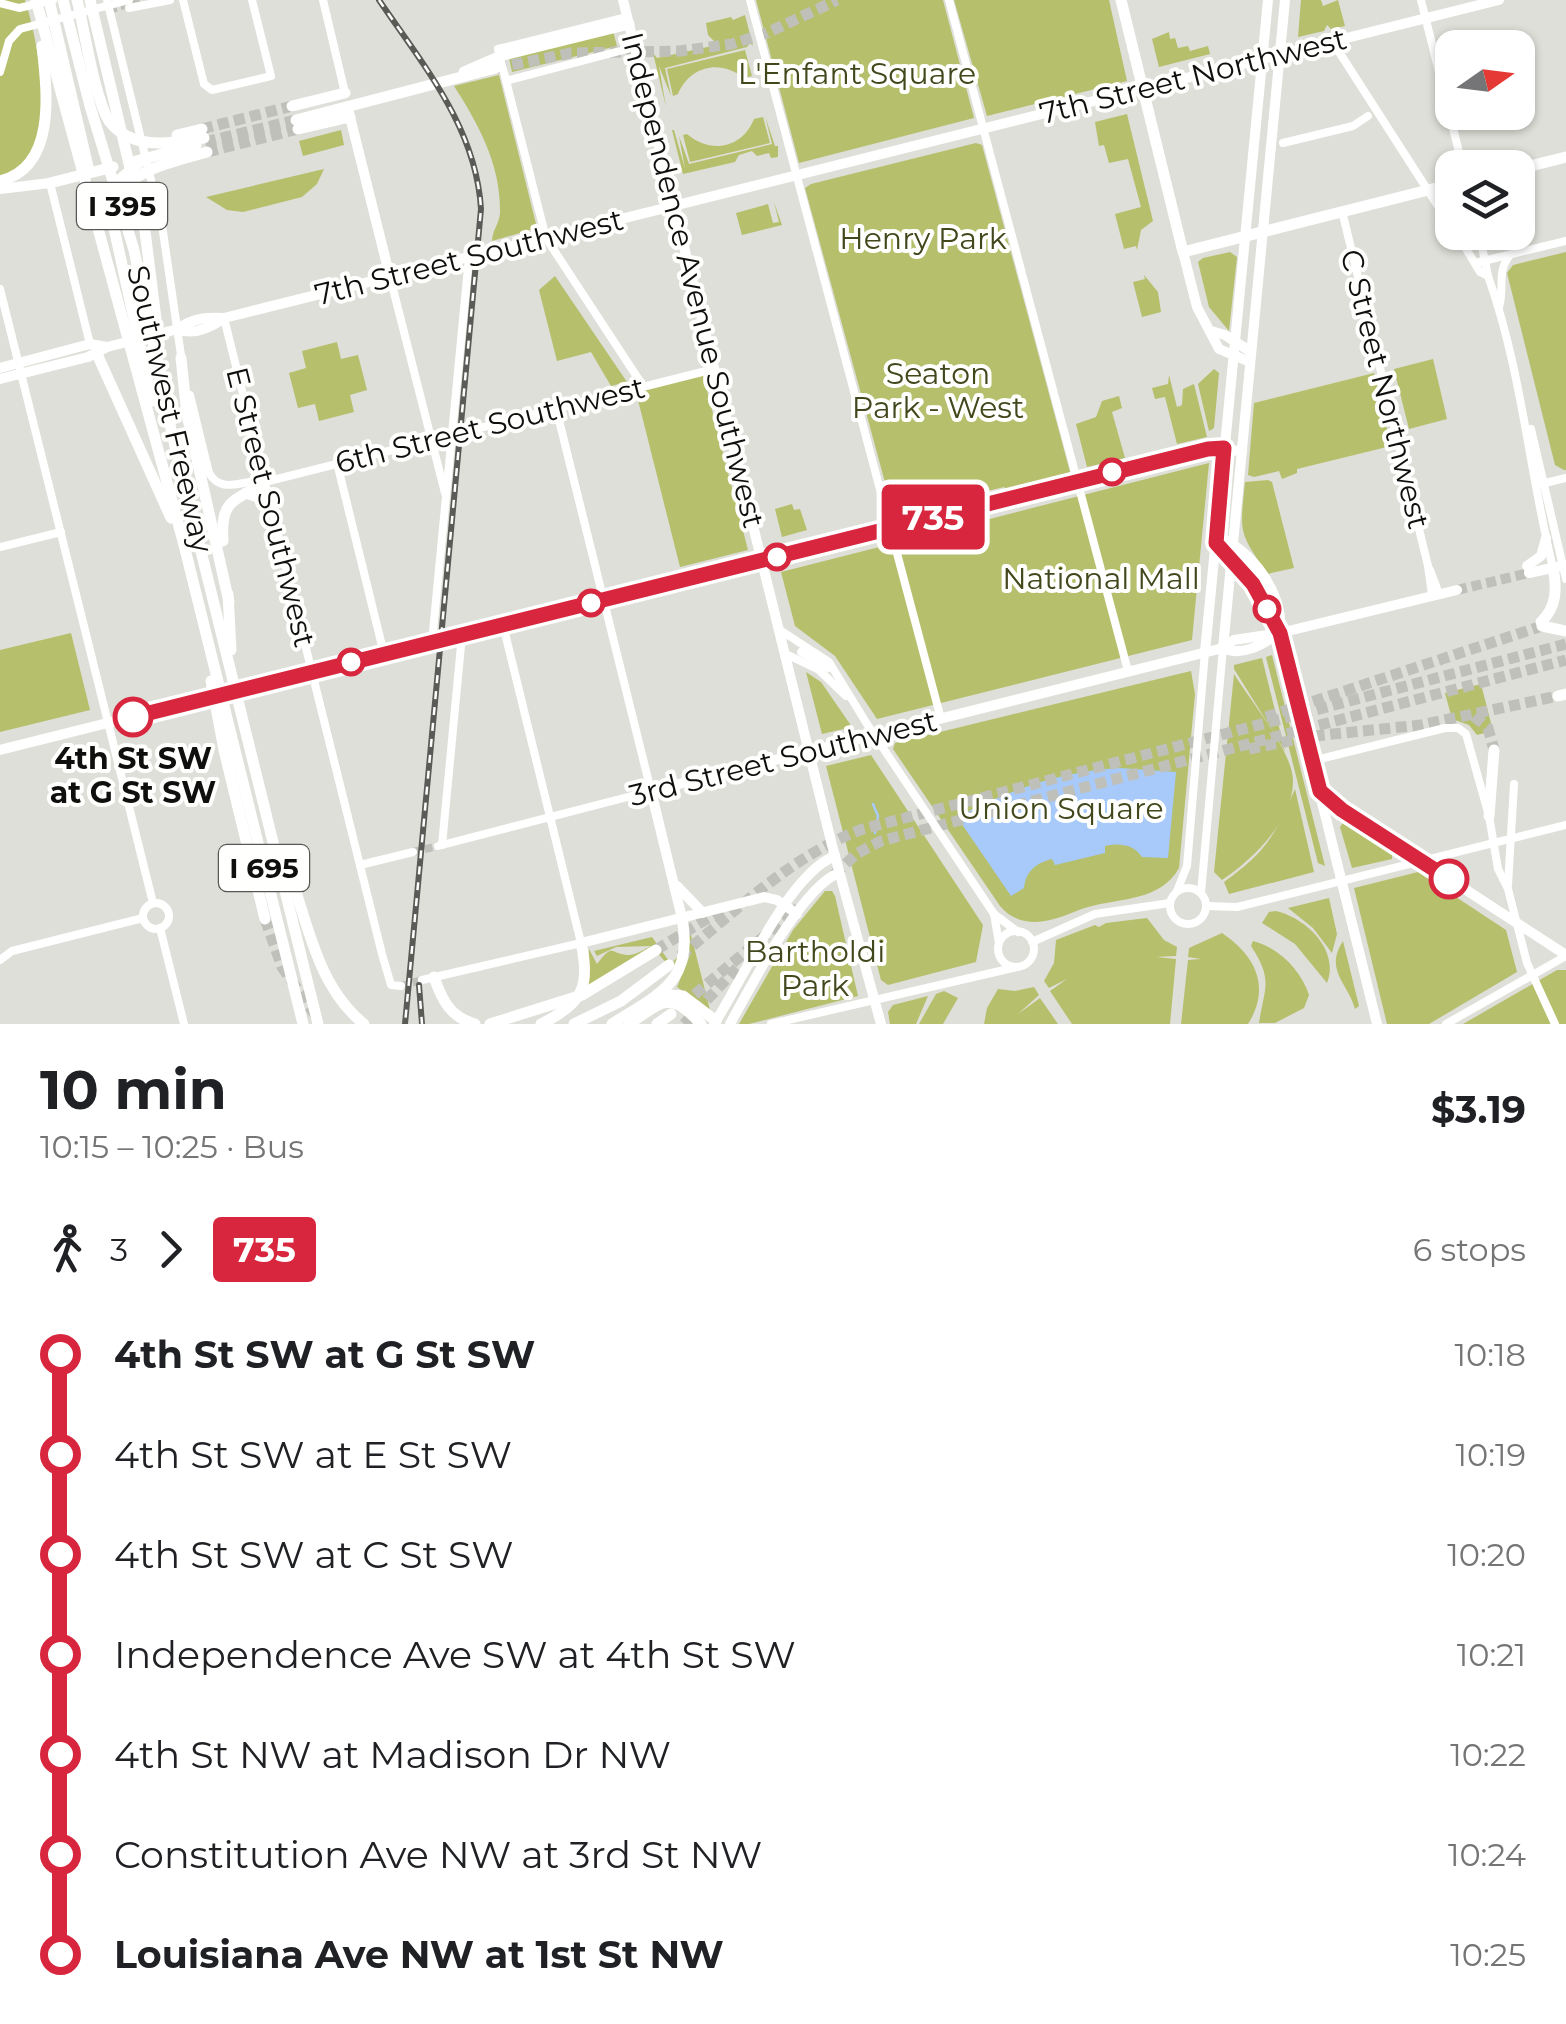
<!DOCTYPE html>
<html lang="en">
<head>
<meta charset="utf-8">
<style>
  :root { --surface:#fff; --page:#f6f6f6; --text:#202124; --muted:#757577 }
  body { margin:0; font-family:Montserrat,sans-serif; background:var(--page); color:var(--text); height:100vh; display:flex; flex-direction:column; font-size:38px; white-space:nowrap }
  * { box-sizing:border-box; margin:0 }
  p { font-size:32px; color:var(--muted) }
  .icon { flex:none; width:55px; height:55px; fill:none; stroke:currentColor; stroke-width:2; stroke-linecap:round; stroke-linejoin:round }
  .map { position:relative; height:1024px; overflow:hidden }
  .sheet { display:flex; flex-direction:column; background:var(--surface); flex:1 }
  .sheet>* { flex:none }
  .badge { padding:0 20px; border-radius:8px; font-size:35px; line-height:65px }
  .needle { width:65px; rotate:76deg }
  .fabs { position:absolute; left:1435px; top:30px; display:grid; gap:20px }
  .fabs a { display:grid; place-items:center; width:100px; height:100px; border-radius:20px; background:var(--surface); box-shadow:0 2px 8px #0004; font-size:50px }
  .map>.badge { position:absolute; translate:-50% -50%; box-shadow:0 0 0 5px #fff }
  .legs { display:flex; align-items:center; gap:15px; height:110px; padding:0 40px; font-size:32px }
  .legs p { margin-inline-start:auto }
  .summary { display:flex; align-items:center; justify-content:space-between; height:170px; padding:0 40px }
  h1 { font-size:55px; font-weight:700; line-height:75px }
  ul { padding:0 40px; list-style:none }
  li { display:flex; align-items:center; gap:35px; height:100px; font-size:38px }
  li i { display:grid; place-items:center; width:15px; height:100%; margin:0 12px; background:currentColor }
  li i::after { content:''; width:25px; height:25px; margin:-12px; border:8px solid; border-radius:50%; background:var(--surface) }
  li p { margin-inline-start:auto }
  li:first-child i { background:linear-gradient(#0000 50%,currentColor 0) }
  li:last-child i { background:linear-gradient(currentColor 50%,#0000 0) }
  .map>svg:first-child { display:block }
  .green { fill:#b6bf6b }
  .water { fill:#a7cafa }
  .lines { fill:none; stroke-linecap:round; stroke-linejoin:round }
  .stream { stroke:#a7cafa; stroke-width:2.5 }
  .minor-tunnel { stroke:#bfc0ba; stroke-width:8; stroke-dasharray:8 4; stroke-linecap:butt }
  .major-tunnel { stroke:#bfc0ba; stroke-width:10; stroke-dasharray:10 5; stroke-linecap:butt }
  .highway-tunnel { stroke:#bfc0ba; stroke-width:11; stroke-dasharray:11 5.5; stroke-linecap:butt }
  .minor { stroke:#fff; stroke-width:8 }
  .major { stroke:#fff; stroke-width:10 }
  .highway { stroke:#fff; stroke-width:11 }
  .rail-casing { stroke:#5a5b57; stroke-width:6 }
  .rail { stroke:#fffffe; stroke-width:2.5; stroke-dasharray:8; stroke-linecap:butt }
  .line-1-casing { stroke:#fff; stroke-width:22 }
  .line-1 { stroke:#d7263d; stroke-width:15 }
  .stop-1-dot { fill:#fff; stroke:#d7263d; stroke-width:5 }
  .labels { text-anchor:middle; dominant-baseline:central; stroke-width:8; stroke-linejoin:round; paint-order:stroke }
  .shield { fill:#fffffe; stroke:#575755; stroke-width:2.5 }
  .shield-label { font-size:28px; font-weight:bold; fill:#0f0f0d }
  .park-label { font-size:30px; fill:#43471c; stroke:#fffffe }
  .street-label { font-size:30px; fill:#0f0f0d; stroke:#fffffe }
  .stop-label { font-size:30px; font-weight:bold; fill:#0f0f0d; stroke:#fffffe }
</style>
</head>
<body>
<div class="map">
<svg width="1566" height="1024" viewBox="0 0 1566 1024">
  <rect width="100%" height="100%" fill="#dedfd8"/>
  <g class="green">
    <path d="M0 0H25C37 37 52 118 31 154 24 166 12 171 0 176Z"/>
    <polygon points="756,0 943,0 974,118 799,163"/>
    <polygon points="954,0 1109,0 1127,81 987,116"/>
    <polygon points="1301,0 1321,0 1323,6 1338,0 1345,26 1331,29 1327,25 1324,31 1298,37"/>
    <polygon points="745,15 753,46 750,43 747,47 665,68 671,96 659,66 666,107 653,53 657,58 712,46 715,42 708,35 706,23 731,17 733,20"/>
    <polygon points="613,31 617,46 512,72 509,58"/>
    <polygon points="1169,32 1170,39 1175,38 1178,48 1188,46 1190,51 1208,46 1210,54 1159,67 1152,39"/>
    <path d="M745 50 752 76 744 78C720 59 690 66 678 94L673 96 667 69Z"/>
    <path d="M499 75 537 228 492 241C493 228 499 225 500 213 501 165 479 125 454 86Z"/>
    <polygon points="1127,114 1153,221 1141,230 1137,250 1136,246 1124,249 1115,214 1141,207 1128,159 1109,163 1104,145 1099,146 1095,122"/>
    <polygon points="765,116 775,146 778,146 778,157 771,158 769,153 757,156 752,151 739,155 735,162 683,174 672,130 674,130 685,169 679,136 689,164 772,144"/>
    <path d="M763 117 770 143 690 162 683 135 687 134C710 154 742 149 754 119Z"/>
    <polygon points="341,130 344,145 303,156 299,141"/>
    <polygon points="976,143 982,145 1070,472 1066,476 1008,491 1004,487 958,498 956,504 895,519 805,188 811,184"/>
    <polygon points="324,169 317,184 302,197 243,212 227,210 206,197"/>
    <polygon points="774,202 782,225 742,235 736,213 768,204 773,223 779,222"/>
    <polygon points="1230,252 1237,257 1229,331 1209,307 1198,262 1203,258"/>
    <polygon points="1566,252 1566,470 1564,470 1555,465 1507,273 1513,265"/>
    <polygon points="1144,275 1158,292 1161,312 1142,317 1133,282 1145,279"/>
    <polygon points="555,276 627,382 611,386 591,352 557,361 539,290"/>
    <polygon points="337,342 341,359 358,355 367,390 350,395 354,412 319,421 315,404 298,408 289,373 306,368 302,351"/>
    <polygon points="1433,359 1447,419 1409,429 1394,369"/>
    <polygon points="1214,369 1219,373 1214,428 1209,431 1198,384"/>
    <polygon points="1374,373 1391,446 1297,469 1297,473 1282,479 1279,471 1254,477 1248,475 1254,403"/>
    <polygon points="703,375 748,550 680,567 636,392"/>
    <polygon points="1169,375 1177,407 1182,405 1183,389 1194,384 1207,437 1177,444 1165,397 1155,399 1152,388 1168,384"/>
    <polygon points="1119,396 1122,408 1112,412 1125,458 1087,467 1076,424 1096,417 1102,401"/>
    <polygon points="1209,463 1192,640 877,719 835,656 795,626 781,572"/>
    <path d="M1268 480 1272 482 1294 568 1267 574C1238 530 1240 534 1245 482Z"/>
    <polygon points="792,504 794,510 800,509 807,530 782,537 775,509"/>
    <polygon points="71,633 90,710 0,732 0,650"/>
    <polygon points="1272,655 1325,866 1318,863 1266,657"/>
    <polygon points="1262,658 1285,751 1234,669 1234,665"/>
    <path d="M1191 671 1195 694 1179 868C1161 901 1120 898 1088 907 1071 912 1054 922 1035 922 1021 922 1009 917 1000 906L893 749 895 743Z"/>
    <polygon points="806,672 821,682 852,727 822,734"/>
    <path d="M1234 674C1250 700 1294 753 1293 782 1293 821 1252 860 1222 880L1214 872Z"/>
    <polygon points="1481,684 1493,731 1477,735 1469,725 1452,719 1445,693"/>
    <polygon points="871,755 983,925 976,962 888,985 881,980 826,766"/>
    <path d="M1295 789 1314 872 1229 894 1224 882C1267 851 1275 835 1295 789Z"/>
    <polygon points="1343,823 1392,855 1392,859 1352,868 1340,827"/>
    <polygon points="1418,872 1506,930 1517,972 1429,1024 1387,1024 1354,888"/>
    <polygon points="825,891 832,891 835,896 858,996 749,1024 739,1024 793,930"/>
    <polygon points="1329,898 1337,934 1332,953 1313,928 1288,908"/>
    <path d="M1276 911C1306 918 1340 950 1327 983L1295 944 1262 923 1269 912Z"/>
    <polygon points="1147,918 1164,940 1177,947 1176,956 1156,957 1176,959 1170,1024 1072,1024 1050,991 1067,979 1049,988 1044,981 1054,963 1056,940 1095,925 1099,927 1106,923"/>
    <polygon points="690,931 710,1010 677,987 690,955 687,932"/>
    <path d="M1222 933C1256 956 1271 987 1248 1024H1181L1188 960 1201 959 1188 957 1189 948Z"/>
    <path d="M652 937 671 964 680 954 675 973 654 949 587 990 589 949 597 964C614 942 610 954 627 955 634 956 646 949 651 946L616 947 597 956 594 951Z"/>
    <path d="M1253 941C1278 947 1301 970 1309 995L1304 1008 1275 1023H1259C1264 988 1274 981 1251 946Z"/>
    <path d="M1343 941 1359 1006 1355 1009C1348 983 1324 970 1343 941Z"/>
    <polygon points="1557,970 1566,970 1566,1024 1463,1024"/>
    <polygon points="1034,987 1039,995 1018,1014 1040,998 1058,1024 984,1024 987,1008 998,989 1015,991"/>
    <polygon points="944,991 958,998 943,1024 919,1024 936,994"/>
    <polygon points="928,996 916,1024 890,1024 888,1012 893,1005"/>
  </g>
  <path class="water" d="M1120 768 1176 772 1168 858 1142 857C1133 844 1120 843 1105 846V853L1055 865 1052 859C1036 863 1026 871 1024 888L1011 896 957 817C1009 790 1061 771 1120 768Z"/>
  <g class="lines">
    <polyline class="stream" points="873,804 878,816 875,833"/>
    <g class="minor-tunnel">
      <polyline points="109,10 141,0"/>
      <polyline points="413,852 438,846"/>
      <polyline points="401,986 422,980"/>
    </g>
    <polyline class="major-tunnel" points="1457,590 1529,573"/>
    <g class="highway-tunnel">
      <polyline points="496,68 571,53 680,51 732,44 767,33 837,0"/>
      <polyline points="202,129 292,106"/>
      <polyline points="205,142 296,120"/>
      <polyline points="207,152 298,129"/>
      <polyline points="1474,716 1488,728 1494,750"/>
      <polyline points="1266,717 1542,626"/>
      <polyline points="1249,749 1314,736 1421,725 1558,696"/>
      <polyline points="834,875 856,854 881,841 1566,660"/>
      <polyline points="265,919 282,967 316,1016"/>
      <polyline points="656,950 723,909"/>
      <path d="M680 956C737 910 794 854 863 829L1566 644"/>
      <polyline points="682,1005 798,908"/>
      <polyline points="684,1024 738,967"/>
    </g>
    <g class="minor">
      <polyline points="107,0 162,225 182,362"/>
      <polyline points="183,0 204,84 212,90 271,76 252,0"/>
      <polyline points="323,0 345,93"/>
      <polyline points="750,0 941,719"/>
      <polyline points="949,0 1128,671"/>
      <polyline points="1421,0 1463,168"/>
      <polyline points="0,3 19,8 53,0"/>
      <polyline points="129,8 170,0"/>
      <polyline points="627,17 498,49 546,238 643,386"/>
      <polyline points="1332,41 1452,228"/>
      <polyline points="0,72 9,41 20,29 129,0"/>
      <polyline points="506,81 635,47"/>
      <polyline points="1283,143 1353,126 1368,116"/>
      <polyline points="50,183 90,344"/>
      <polyline points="1342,211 1428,566 1432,595"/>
      <path d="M1456 232 1480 272 1488 276C1522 371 1529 471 1553 568"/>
      <polyline points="1479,232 1488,276"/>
      <polyline points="1475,263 1566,241"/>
      <polyline points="390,277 445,493"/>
      <polyline points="0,289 153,903"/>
      <path d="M1499 307C1505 288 1496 272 1510 255"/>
      <polyline points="224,318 382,954 391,985 401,986"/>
      <path d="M190 395 209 473C223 496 243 478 265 482L714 369"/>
      <polyline points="1531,429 1566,579"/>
      <polyline points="337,463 384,654"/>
      <polyline points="1541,484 1566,478"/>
      <polyline points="0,547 61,532"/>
      <polyline points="1430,570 1439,594"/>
      <polyline points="780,630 829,662 867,724 994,914 999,943"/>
      <polyline points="432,642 469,257"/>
      <polyline points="801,652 828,668"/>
      <polyline points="786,654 819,670 846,696"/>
      <polyline points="1312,761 1445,728 1458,728 1466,734 1489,816 1498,869 1508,889 1527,963 1555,1024"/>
      <polyline points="442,845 462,635"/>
      <polyline points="438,846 651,791 556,408"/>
      <polyline points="360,865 413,852"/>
      <polyline points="1508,885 1514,784"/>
      <circle cx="1188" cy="906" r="18"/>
      <polyline points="1177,891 1187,866 1205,652"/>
      <polyline points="1201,893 1223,648"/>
      <circle cx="156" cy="916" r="13"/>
      <polyline points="1206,906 1237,907 1566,825"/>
      <polyline points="994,914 1018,932"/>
      <polyline points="160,928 184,1024"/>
      <circle cx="1016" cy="949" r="18"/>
      <polyline points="1032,942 1095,914 1170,903"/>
      <polyline points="0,960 12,951 143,918"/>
      <polyline points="422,980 581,943 503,625"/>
      <polyline points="771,1024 1017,967"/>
      <polyline points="1446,1024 1566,956"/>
    </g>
    <g class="major">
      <polyline points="623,0 832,845 881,1024"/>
      <polyline points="349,113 390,277"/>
      <polyline points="0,189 50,183"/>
      <polyline points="1183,252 1197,307 1219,349 1250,362"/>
      <path d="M178 329C193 336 211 327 223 319"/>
      <polyline points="1211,331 1225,335 1251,352"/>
      <polyline points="0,368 90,344 107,347"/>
      <path d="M0 379 88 357 107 347 178 329C192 318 208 317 224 318L1499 0"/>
      <path d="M1216 536C1252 550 1284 593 1280 632"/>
      <polyline points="1216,543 1253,584 1280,633 1377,1024"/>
      <polyline points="1527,566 1541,556 1546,538"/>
      <polyline points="1529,573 1566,565"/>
      <polyline points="457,636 1207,449 1242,451"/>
      <polyline points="1223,648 1285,0"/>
      <path d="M1223 648C1242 657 1262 645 1279 633"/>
      <polyline points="1205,652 1268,0"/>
      <polyline points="0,750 439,640"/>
      <polyline points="1321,792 1342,809 1566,955"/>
      <polyline points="677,886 703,913"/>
      <polyline points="682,918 651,791 1223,648 1234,640 1280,633 1457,590"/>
      <polyline points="581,943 764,897 777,900 797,914"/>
      <path d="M714 1024C742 982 788 874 835 856"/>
      <path d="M730 1024C750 988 802 886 839 873"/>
    </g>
    <g class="highway">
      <polyline points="36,0 184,545 303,1024"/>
      <polyline points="49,0 89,171"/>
      <polyline points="63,0 90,106 134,250 172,434 318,1024"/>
      <path d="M77 0C85 31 94 96 109 121 115 129 125 136 134 139 156 147 181 141 204 138"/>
      <polyline points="90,0 145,231 156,319"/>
      <polyline points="1121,0 1183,252 1452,184"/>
      <polyline points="464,72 503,55 629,24"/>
      <polyline points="292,106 345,93"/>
      <polyline points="296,120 496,68"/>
      <polyline points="298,129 350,117"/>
      <polyline points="177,135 202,129"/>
      <polyline points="143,159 117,182 110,210 152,401"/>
      <polyline points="136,161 196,145"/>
      <polyline points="1518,169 1566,157"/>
      <path d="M0 181C57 167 47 91 42 46"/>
      <polyline points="50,183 113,167"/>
      <path d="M117 199C131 169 176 161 207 152"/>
      <polyline points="97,354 171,518"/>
      <polyline points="181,358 187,415 229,602"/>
      <polyline points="246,493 270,501"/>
      <path d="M223 541C220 497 236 502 265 482"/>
      <polyline points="228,594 231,650"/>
      <path d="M1541 622C1557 607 1557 588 1553 568"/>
      <polyline points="1542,626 1566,631"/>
      <polyline points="211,681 224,750 265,919"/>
      <polyline points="1558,696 1566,694"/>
      <polyline points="1489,816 1494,750"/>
      <path d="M282 853C307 911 312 982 364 1024"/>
      <path d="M434 977C442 1000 450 1017 475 1024"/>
      <polyline points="658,994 683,996 716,1021"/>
      <polyline points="490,1024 582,995 656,950"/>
      <path d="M541 1024C582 1004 591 987 581 943"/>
      <polyline points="574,1024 621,1001 669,965"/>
      <path d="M612 1024C661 993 694 981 682 918"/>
      <path d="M629 1024C662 1002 669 989 701 1024"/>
      <polyline points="657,1024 671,1014"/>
    </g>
    <g class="rail-casing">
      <g id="rail">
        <path d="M379 0C423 65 476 127 481 209L405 1024"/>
        <polyline points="419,985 422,1024"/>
      </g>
    </g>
    <use href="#rail" class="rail"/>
  </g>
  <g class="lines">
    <g class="line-1-casing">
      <polyline id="line-1" points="133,717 1208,449 1224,448 1216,543 1253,584 1280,633 1320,791 1342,810 1449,879"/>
    </g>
    <use href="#line-1" class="line-1"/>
  </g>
  <g class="stop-1-dot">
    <circle cx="1112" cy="472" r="12"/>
    <circle cx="777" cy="557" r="12"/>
    <circle cx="591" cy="603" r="12"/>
    <circle cx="1267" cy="609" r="12"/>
    <circle cx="351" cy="662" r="12"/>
    <circle cx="133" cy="717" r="18"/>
    <circle cx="1449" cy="879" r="18"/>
  </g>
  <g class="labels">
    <g class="shield">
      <rect x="77" y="183" width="90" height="46" rx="8"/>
      <rect x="219" y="845" width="90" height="46" rx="8"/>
    </g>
    <g class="shield-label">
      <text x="122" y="206">I 395</text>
      <text x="264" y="868">I 695</text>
    </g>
    <g class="park-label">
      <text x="857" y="73">L'Enfant Square</text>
      <text x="923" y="238">Henry Park</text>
      <text x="938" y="373">Seaton<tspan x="938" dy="34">Park - West</tspan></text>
      <text x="1101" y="578">National Mall</text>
      <text x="1061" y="808">Union Square</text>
      <text x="815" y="951">Bartholdi<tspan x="815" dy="34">Park</tspan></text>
    </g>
    <g class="street-label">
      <text transform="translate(1193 76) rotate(-14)">7th Street Northwest</text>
      <text transform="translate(469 257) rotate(-14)">7th Street Southwest</text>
      <text transform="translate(693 280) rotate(76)">Independence Avenue Southwest</text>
      <text transform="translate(1385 389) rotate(76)">C Street Northwest</text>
      <text transform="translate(170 409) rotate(77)">Southwest Freeway</text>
      <text transform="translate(490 425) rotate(-14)">6th Street Southwest</text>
      <text transform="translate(271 507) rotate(76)">E Street Southwest</text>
      <text transform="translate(783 758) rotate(-14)">3rd Street Southwest</text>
    </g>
    <g class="stop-label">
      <text x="133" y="758">4th St SW<tspan x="133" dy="34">at G St SW</tspan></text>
    </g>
  </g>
</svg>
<div class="fabs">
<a><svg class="needle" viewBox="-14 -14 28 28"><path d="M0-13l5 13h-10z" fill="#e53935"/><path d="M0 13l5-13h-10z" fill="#757577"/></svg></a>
<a><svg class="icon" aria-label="layers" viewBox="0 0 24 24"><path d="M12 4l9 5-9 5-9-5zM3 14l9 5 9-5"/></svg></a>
</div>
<b class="badge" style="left:933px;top:517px;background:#d7263d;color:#fff">735</b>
</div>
<section class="sheet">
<div class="summary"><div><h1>10 min</h1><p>10:15 – 10:25 · Bus</p></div><b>$3.19</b></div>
<div class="legs"><svg class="icon" aria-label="walk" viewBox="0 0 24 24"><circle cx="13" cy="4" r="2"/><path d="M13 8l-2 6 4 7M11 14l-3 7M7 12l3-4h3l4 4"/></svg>3<svg class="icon" aria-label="forward" viewBox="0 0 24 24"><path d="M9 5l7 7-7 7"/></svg><b class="badge" style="background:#d7263d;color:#fff">735</b><p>6 stops</p></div>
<ul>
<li><i style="color:#d7263d"></i><b>4th St SW at G St SW</b><p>10:18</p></li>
<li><i style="color:#d7263d"></i><span>4th St SW at E St SW</span><p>10:19</p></li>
<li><i style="color:#d7263d"></i><span>4th St SW at C St SW</span><p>10:20</p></li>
<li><i style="color:#d7263d"></i><span>Independence Ave SW at 4th St SW</span><p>10:21</p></li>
<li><i style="color:#d7263d"></i><span>4th St NW at Madison Dr NW</span><p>10:22</p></li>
<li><i style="color:#d7263d"></i><span>Constitution Ave NW at 3rd St NW</span><p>10:24</p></li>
<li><i style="color:#d7263d"></i><b>Louisiana Ave NW at 1st St NW</b><p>10:25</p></li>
</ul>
</section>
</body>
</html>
